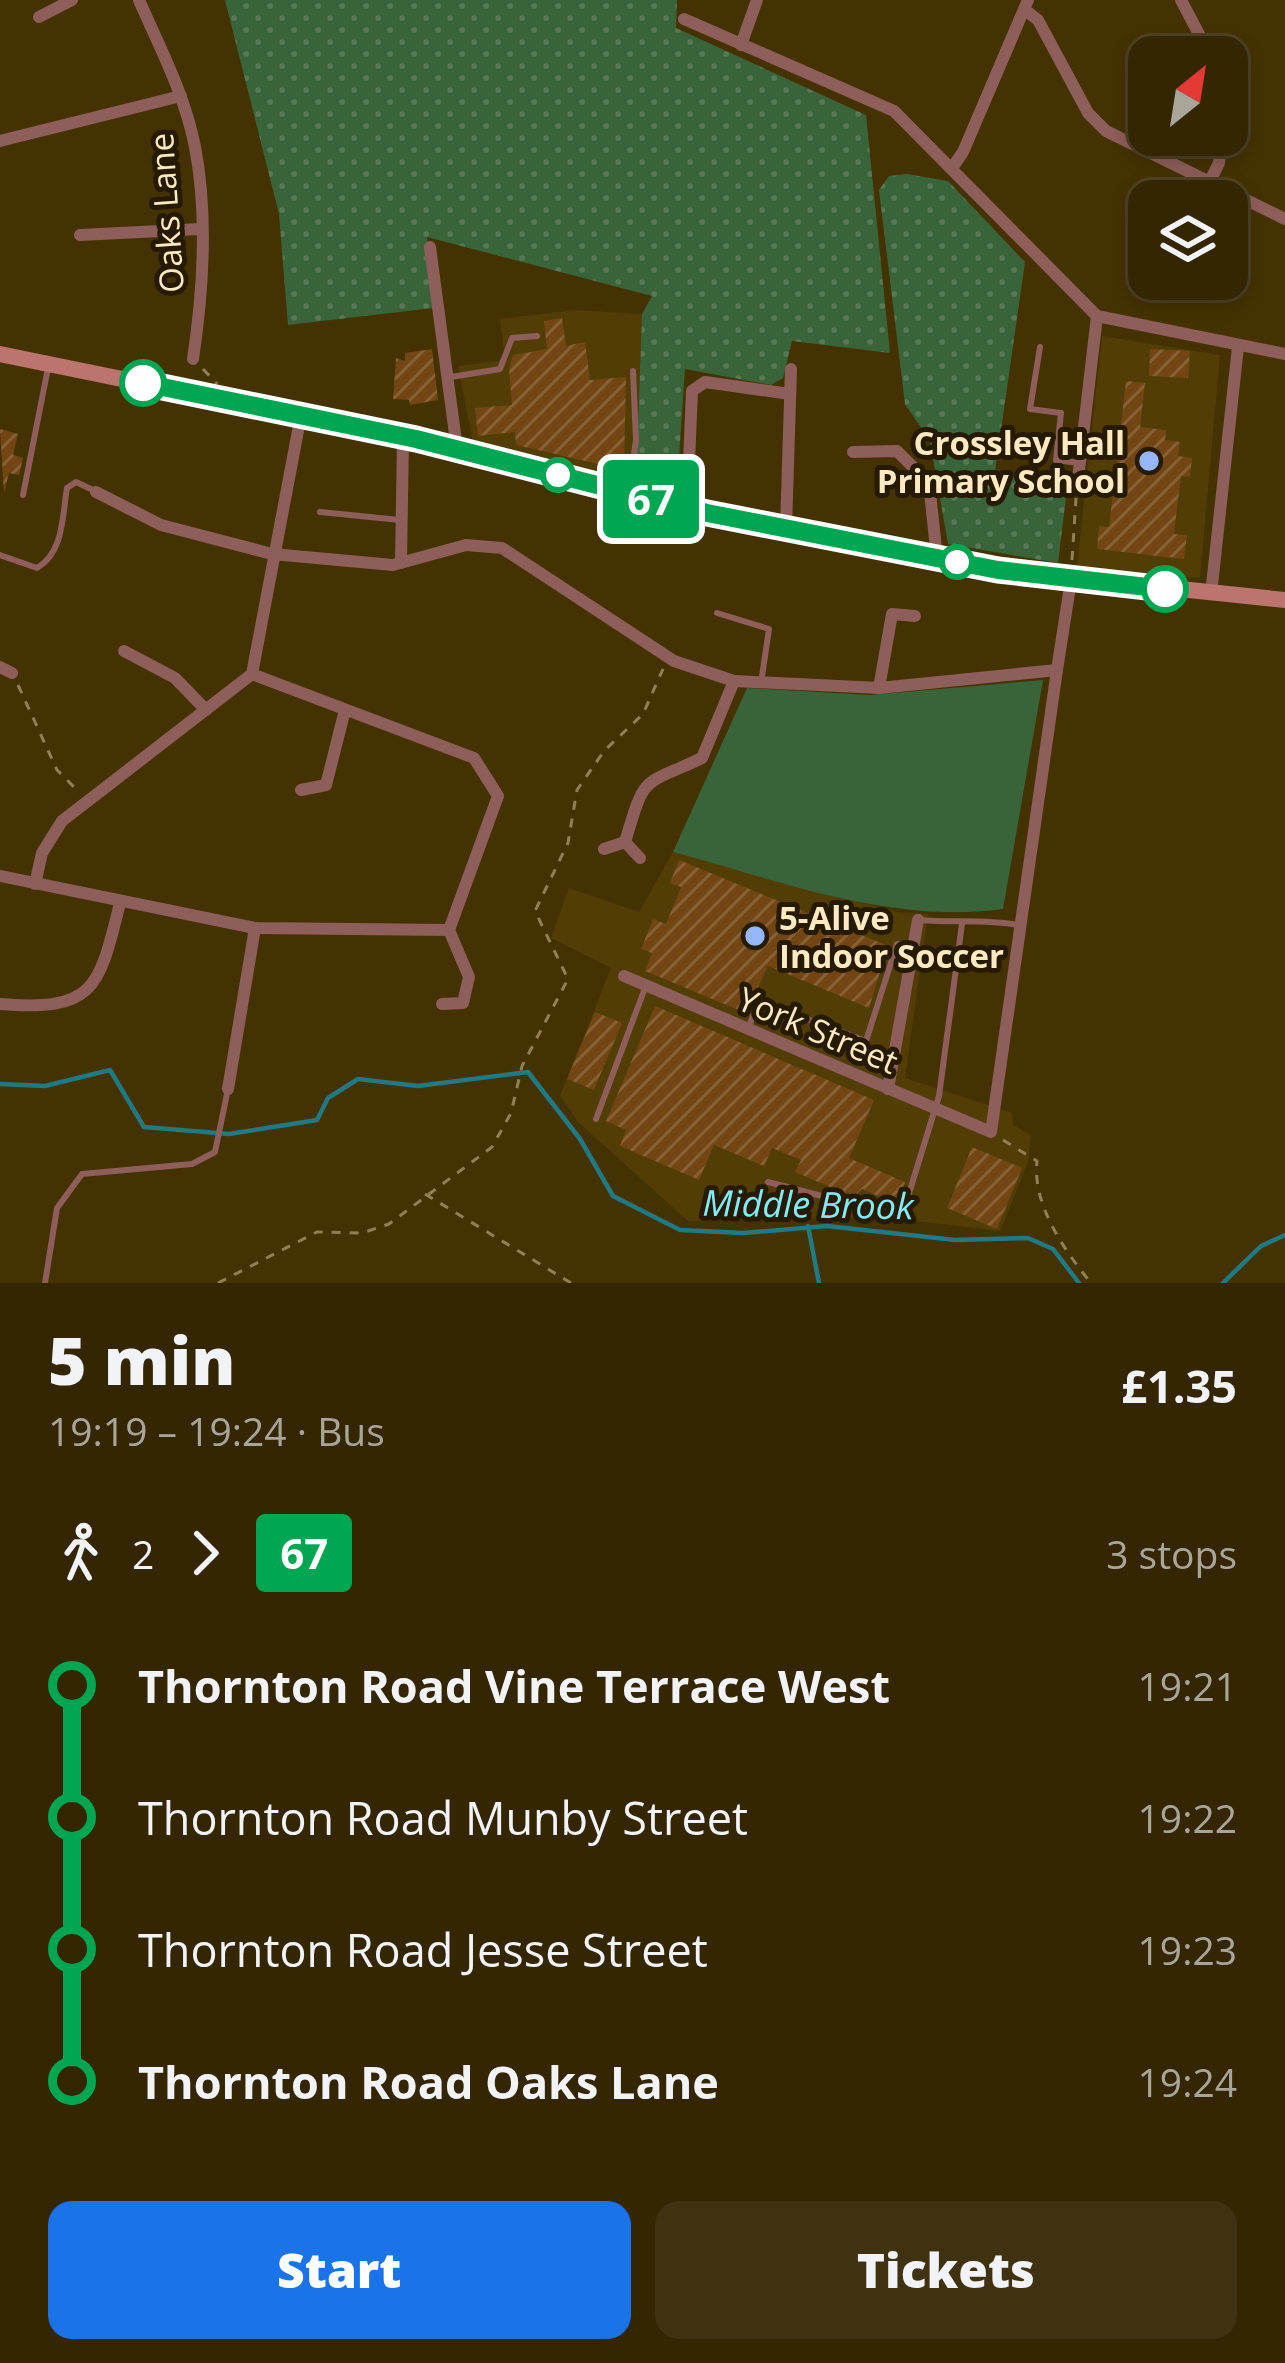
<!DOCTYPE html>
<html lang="en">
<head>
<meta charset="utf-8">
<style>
  :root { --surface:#342602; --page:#3f3211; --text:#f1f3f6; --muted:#a9a599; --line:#4e4324; --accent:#1a73e8 }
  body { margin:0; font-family:"Open Sans",sans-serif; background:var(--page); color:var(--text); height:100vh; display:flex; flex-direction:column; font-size:45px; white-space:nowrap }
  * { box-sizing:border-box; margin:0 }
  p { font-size:39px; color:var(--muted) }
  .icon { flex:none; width:66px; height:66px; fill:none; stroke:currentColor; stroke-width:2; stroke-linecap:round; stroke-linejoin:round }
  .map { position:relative; height:1283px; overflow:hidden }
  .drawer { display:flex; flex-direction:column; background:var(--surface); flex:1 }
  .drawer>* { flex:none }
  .badge { padding:0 24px; border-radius:9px; font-size:42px; line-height:78px }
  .needle { width:78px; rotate:30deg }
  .controls { position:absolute; left:1128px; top:36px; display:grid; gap:24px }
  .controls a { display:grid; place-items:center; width:120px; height:120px; border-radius:24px; background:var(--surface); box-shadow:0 6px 18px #0003,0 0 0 3px var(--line); font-size:60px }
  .map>.badge { position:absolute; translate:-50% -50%; box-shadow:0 0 0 6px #fff }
  .legs { display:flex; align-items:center; gap:18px; height:132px; padding:0 48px; font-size:39px }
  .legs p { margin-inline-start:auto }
  .head { display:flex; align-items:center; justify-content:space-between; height:204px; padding:0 48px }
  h1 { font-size:66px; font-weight:800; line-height:90px }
  .primary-button { display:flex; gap:24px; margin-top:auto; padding:24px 48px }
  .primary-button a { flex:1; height:138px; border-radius:24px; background:var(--accent); color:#fff; font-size:48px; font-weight:800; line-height:138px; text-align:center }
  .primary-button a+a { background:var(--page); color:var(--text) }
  ul { padding:0 48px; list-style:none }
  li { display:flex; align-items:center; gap:42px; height:132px; font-size:45px }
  li i { display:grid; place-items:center; width:18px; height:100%; margin:0 15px; background:currentColor }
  li i::after { content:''; width:30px; height:30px; margin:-15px; border:9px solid; border-radius:50%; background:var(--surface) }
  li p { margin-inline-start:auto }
  li:first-child i { background:linear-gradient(#0000 50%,currentColor 0) }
  li:last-child i { background:linear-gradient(currentColor 50%,#0000 0) }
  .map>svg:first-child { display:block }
  .built { fill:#523d07 }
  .green { fill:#39643a }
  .park { fill:url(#park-dots) }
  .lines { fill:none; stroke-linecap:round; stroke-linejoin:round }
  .stream { stroke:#1f7a83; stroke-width:4.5 }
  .building { fill:url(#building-hatch) }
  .path { stroke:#927f53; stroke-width:3; stroke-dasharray:9 9; stroke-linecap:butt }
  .lane { stroke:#8d5e5a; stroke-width:6 }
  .street { stroke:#8d5e5a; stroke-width:12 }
  .secondary { stroke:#bc746e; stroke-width:16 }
  .line-1-casing { stroke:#fff; stroke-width:27 }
  .line-1 { stroke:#00a651; stroke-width:18 }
  .stop-1-dot { fill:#fff; stroke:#00a651; stroke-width:6 }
  .poi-dot { fill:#95b6fd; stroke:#261b02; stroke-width:4.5 }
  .labels { text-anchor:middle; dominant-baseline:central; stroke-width:10; stroke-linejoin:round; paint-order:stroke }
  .street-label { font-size:33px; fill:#fdeac3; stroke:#261b02 }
  .poi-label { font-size:33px; font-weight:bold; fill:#fdeac3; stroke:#261b02; text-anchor:end }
  .water-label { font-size:36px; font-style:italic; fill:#81ecf7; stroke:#261b02 }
</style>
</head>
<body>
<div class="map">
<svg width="1285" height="1283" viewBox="0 0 1285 1283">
  <defs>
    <pattern id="park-dots" width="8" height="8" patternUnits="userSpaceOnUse" patternTransform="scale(3)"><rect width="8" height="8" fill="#39643a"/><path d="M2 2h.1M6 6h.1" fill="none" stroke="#577a55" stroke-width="1.8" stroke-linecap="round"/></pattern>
    <pattern id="building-hatch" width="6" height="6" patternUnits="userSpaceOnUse" patternTransform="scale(3)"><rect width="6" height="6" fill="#724613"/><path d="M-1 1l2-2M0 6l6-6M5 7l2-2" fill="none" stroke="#876134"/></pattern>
  </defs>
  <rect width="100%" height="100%" fill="#453202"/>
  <g class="built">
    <polygon points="575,310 642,314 636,479 473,443 458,366 505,360 500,319"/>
    <polygon points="1102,336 1220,355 1200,578 1077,567"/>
    <polygon points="673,852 898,912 928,914 905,1078 1012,1113 1013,1125 1031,1135 1028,1162 1000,1231 881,1217 688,1221 578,1122 560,1096 611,968 551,938 569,888 639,912"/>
  </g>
  <path class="green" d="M1043 680 1003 909C889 924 782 881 673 852L747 688 870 695Z"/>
  <g class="park">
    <polygon points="225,0 677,0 676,28 866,115 890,353 792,341 783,378 771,385 685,369 677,486 636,479 642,314 652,296 427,237 433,308 288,325 279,214"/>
    <polygon points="907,174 948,181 1025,262 995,472 1068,481 1058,563 948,544 930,441 905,404 879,190 889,176"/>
  </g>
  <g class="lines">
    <g class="stream">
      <polyline points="0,1084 45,1086 110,1070 144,1127 229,1134 317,1120 328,1098 358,1079 418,1086 528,1072 580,1139 613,1196 680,1230 743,1233 827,1226 955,1240 1028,1238 1053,1249 1079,1283"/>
      <polyline points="808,1226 819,1283"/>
      <polyline points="1223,1283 1261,1246 1285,1235"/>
    </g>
  </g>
  <g class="building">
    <polygon points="562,318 566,346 585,342 590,380 626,377 624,470 516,445 515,432 478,436 475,408 512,405 509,368 513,355 547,349 544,321"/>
    <polygon points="432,349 438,400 410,405 409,400 393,399 396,358 405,361 405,353"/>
    <polygon points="1150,349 1190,351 1188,378 1149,376"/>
    <polygon points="1126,381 1145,383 1140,427 1166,430 1165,440 1180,442 1178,456 1192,458 1190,477 1181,476 1174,534 1187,535 1184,559 1097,549 1099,526 1109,527"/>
    <polygon points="0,429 18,434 13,455 23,458 19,475 9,473 4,493"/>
    <polygon points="679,860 888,946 869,1008 768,966 746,1013 645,971 652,953 641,949 653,919 666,924 681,887 670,883"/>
    <polygon points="655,1006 874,1100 849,1158 905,1182 900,1196 889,1201 862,1189 854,1197 795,1172 801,1160 772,1148 764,1166 714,1145 699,1180 620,1146 626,1130 606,1121"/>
    <polygon points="595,1012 622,1023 594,1090 567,1079"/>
    <polygon points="972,1147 1022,1168 997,1229 947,1208"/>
  </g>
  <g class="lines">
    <g class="path">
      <polyline points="203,369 217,384"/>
      <polyline points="1072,560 1076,498"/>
      <polyline points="18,685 57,770 78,791"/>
      <path d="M1003 1140 1037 1161C1032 1204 1064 1250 1091 1283"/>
      <polyline points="425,1194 571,1283"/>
      <polyline points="218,1283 317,1232 362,1233 389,1224 492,1147 511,1113 522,1066 568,979 535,911 568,843 577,790 604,751 643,714 663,669"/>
    </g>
    <g class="lane">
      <polyline points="1040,347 1030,409 1061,413 1056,460 1079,463"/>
      <polyline points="451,377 500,369 512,338 537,336"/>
      <polyline points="629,490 636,440 633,371"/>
      <polyline points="23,495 48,368"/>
      <polyline points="320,512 400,520"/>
      <path d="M0 555 37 568C64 552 62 517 67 488L76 482 93 490"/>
      <polyline points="717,613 769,629 761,683"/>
      <path d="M919 920C953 923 984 919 1018 925"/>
      <polyline points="749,1026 759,1001 866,1041 897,944 912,945"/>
      <polyline points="596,1119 645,988"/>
      <polyline points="768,1182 868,1208 899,1208 907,1200 939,1096 962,924"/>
      <polyline points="45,1283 57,1208 82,1174 192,1164 215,1152 228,1089"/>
    </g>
    <g class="street">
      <path d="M139 0C160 48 185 95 195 147 208 214 203 292 193 359"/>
      <polyline points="1181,0 1211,57"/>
      <polyline points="1025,10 1038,20 1088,113 1106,131 1285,219"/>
      <polyline points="39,17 72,0"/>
      <polyline points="684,19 894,111 1097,316 1077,487"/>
      <polyline points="741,45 757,0"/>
      <polyline points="0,141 181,96"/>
      <polyline points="952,168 963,152 1028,0"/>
      <polyline points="1209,183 1219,163 1221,135"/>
      <polyline points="80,235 200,229"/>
      <polyline points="430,247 457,449"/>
      <polyline points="1097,316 1285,354"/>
      <polyline points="853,452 897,451 929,483 937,558"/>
      <polyline points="96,492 161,525 272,554 393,565 466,545 502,548 674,661 734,681 879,688 1057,670 1071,580"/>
      <polyline points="687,508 692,391 705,382 790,394"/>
      <polyline points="786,528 791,369"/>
      <polyline points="401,563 403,438"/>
      <polyline points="1211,594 1238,347"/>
      <polyline points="124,651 175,678 206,710"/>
      <polyline points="0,667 12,673"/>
      <polyline points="879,688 892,614 915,616"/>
      <polyline points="301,790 326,785 345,710"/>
      <polyline points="604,849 625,842"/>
      <path d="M640 858 625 842C646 772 641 787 702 758L734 681"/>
      <polyline points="0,876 255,928 449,930 498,796 474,758 252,674"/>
      <polyline points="35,884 42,853 62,821 252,674 301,415"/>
      <polyline points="624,976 991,1132 1057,670"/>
      <path d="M0 1004C96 1012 99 987 120 903"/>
      <polyline points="442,1004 463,1003 469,977 449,930"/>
      <polyline points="228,1089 255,928"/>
      <polyline points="888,1089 918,920"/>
    </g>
    <polyline class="secondary" points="0,354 416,439 707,513 998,570 1285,600"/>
  </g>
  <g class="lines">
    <g class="line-1-casing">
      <polyline id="line-1" points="143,383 416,439 707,513 998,570 1165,589"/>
    </g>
    <use href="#line-1" class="line-1"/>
  </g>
  <g class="stop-1-dot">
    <circle cx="143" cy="383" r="21"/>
    <circle cx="558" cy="475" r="15"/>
    <circle cx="957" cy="562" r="15"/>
    <circle cx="1165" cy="589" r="21"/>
  </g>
  <g class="poi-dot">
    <circle cx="1149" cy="461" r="12"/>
    <circle cx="755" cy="936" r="12"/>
  </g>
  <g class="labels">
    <g class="street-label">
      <text transform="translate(166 213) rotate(-94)">Oaks Lane</text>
      <text transform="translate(818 1030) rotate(23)">York Street</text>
    </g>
    <g class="poi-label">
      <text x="1125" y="442">Crossley Hall<tspan x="1125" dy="38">Primary School</tspan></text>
      <text x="779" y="917" text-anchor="start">5-Alive<tspan x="779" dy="38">Indoor Soccer</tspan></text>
    </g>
    <g class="water-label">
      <text transform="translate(808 1204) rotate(1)">Middle Brook</text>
    </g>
  </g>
</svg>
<div class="controls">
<a><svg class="needle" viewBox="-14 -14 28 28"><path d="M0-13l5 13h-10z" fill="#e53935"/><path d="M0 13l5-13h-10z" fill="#a9a599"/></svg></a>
<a><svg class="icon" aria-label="layers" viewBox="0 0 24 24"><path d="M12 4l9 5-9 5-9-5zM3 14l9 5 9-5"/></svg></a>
</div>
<b class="badge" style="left:651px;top:499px;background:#00a651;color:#fff">67</b>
</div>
<section class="drawer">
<div class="head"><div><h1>5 min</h1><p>19:19 – 19:24 · Bus</p></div><b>£1.35</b></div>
<div class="legs"><svg class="icon" aria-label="walk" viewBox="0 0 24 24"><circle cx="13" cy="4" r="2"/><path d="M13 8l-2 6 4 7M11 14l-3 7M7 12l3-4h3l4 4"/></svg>2<svg class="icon" aria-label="forward" viewBox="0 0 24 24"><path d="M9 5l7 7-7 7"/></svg><b class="badge" style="background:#00a651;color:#fff">67</b><p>3 stops</p></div>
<ul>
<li><i style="color:#00a651"></i><b>Thornton Road Vine Terrace West</b><p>19:21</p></li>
<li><i style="color:#00a651"></i><span>Thornton Road Munby Street</span><p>19:22</p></li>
<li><i style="color:#00a651"></i><span>Thornton Road Jesse Street</span><p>19:23</p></li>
<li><i style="color:#00a651"></i><b>Thornton Road Oaks Lane</b><p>19:24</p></li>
</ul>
<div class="primary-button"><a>Start</a><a>Tickets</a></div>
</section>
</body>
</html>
